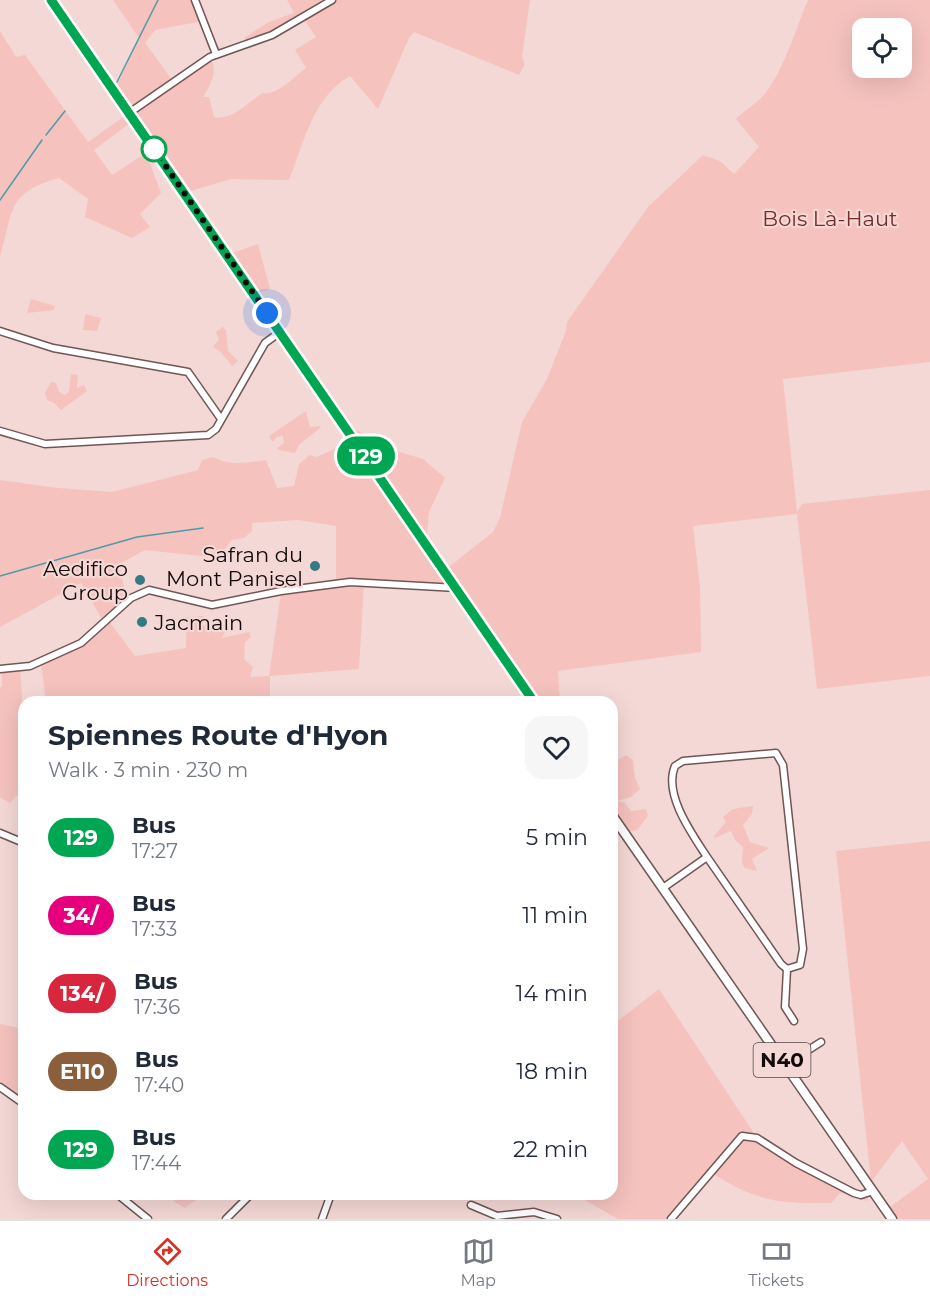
<!DOCTYPE html>
<html lang="en">
<head>
<meta charset="utf-8">
<style>
  :root { --surface:#fff; --page:#f6f6f7; --text:#1f2937; --muted:#747a83; --line:#e0e1e3; --accent:#d93025 }
  body { margin:0; font-family:Montserrat,sans-serif; background:var(--page); color:var(--text); height:100vh; display:flex; flex-direction:column; font-size:22px; white-space:nowrap }
  * { box-sizing:border-box; margin:0 }
  p { font-size:20px; color:var(--muted) }
  .icon { flex:none; width:33px; height:33px; fill:none; stroke:currentColor; stroke-width:2; stroke-linecap:round; stroke-linejoin:round }
  .map { position:relative; flex:1; overflow:hidden }
  .drawer { position:absolute; left:18px; top:696px; width:600px; height:504px; display:flex; flex-direction:column; background:var(--surface); border-radius:18px; box-shadow:0 6px 24px #0002 }
  .drawer>* { flex:none }
  .badge { padding:0 12px; border-radius:20px; font-size:21px; line-height:39px }
  .controls { position:absolute; left:852px; top:18px; display:grid; gap:12px }
  .controls a { display:grid; place-items:center; width:60px; height:60px; border-radius:12px; background:var(--surface); box-shadow:0 6px 24px #0002; font-size:30px }
  .you { position:absolute; width:30px; height:30px; margin:-15px; border:4px solid #fff; border-radius:50%; background:#1a73e8; box-shadow:0 0 0 9px #1a73e833 }
  .map>.badge { position:absolute; translate:-50% -50%; box-shadow:0 0 0 3px #fff }
  .round { display:grid; place-items:center; flex:none; width:63px; height:63px; border-radius:18px; background:var(--page) }
  .overview { display:flex; align-items:center; justify-content:space-between; height:102px; padding:0 30px }
  h1 { font-size:28px; font-weight:700; line-height:45px }
  ul { padding:0; list-style:none }
  li { display:flex; align-items:center; gap:18px; height:78px; padding:0 30px }
  li div { flex:1 }
  li b { display:block; font-size:22px }
  li em { font-style:normal }
  li .badge { min-width:66px; font-weight:700; text-align:center }
  .tab-bar { display:flex; justify-content:space-around; align-items:center; height:84px; border-top:2px solid var(--line); background:var(--surface); font-size:16px; color:var(--muted) }
  .tab-bar a { display:grid; justify-items:center; gap:3px }
  .tab-bar .current { color:var(--accent) }
  .map>svg:first-child { display:block }
  .green { fill:#f5c2be; fill-rule:evenodd }
  .lines { fill:none; stroke-linecap:round; stroke-linejoin:round }
  .stream { stroke:#4e9aa8; stroke-width:1.5 }
  .minor-casing { stroke:#6e5755; stroke-width:9 }
  .major-casing { stroke:#6e5755; stroke-width:11 }
  .minor { stroke:#fff; stroke-width:6 }
  .major { stroke:#fff; stroke-width:8 }
  .line-casing { stroke:#fff; stroke-width:14 }
  .line { stroke:#00a651; stroke-width:9 }
  .walk { stroke:#120909; stroke-width:6; stroke-dasharray:0 10.8 }
  .stop-dot { fill:#fff; stroke:#00a651; stroke-width:3 }
  .poi-dot { fill:#337a85; stroke:#f4d8d5; stroke-width:2 }
  .labels { text-anchor:middle; dominant-baseline:central; stroke-width:4.5; stroke-linejoin:round; paint-order:stroke }
  .shield { fill:#f4d8d5; stroke:#564746; stroke-width:1.5 }
  .shield-label { font-size:20px; font-weight:bold; fill:#120909 }
  .park-label { font-size:21px; fill:#782c2b; stroke:#f4d8d5 }
  .poi-label { font-size:21px; fill:#120909; stroke:#f4d8d5; text-anchor:end }
</style>
</head>
<body>
<div class="map">
<svg width="930" height="1219" viewBox="0 0 930 1219">
  <rect width="100%" height="100%" fill="#f4d8d5"/>
  <g class="green">
    <path d="M113 0H195L203 21 155 30 145 43 173 81 210 57C219 71 210 85 203 97H209L214 117C232 121 248 103 262 93 277 96 294 77 306 68L295 50 316 37 303 18 247 43 244 38 269 22 294 13 287 0H530L522 57 525 64 519 75 414 32 409 38 378 109 350 76C313 97 304 142 289 180L231 179 184 193 134 120 94 150 112 175 146 153 161 193 140 214 150 227 132 238 85 217 88 199 59 178C6 193 14 210 0 257V31L16 57 25 55 88 142 129 113 114 91 139 38Z"/>
    <path d="M808 0H930V362L783 379 797 512 802 504 930 490V676L817 689 797 514 693 526 700 587 701 652 558 671 560 702H534L456 588 364 583 359 669 270 676V702H46L41 662 81 643 103 621 81 583 0 627V480L58 488 112 492 198 470 202 460 213 457C229 466 248 463 266 460L277 488 294 486 299 464 310 455 317 457 354 440 341 421 387 448 423 459 445 478 429 512 426 544 445 570 493 532 500 518 522 422 547 379 566 331 567 322 648 207 703 155 720 161 734 174 759 147 736 119C746 109 758 103 767 91 785 67 796 28 808 0ZM862 28H902V68H862ZM298 520 336 526V583L281 593 269 676 250 677 253 667 244 659 245 642 251 637 249 632 222 638 225 632 222 629 201 625 204 616 187 617 186 648 135 656 108 620 127 602 119 564 145 550 210 557 221 554 232 540 244 538 252 531V523Z"/>
    <polygon points="258,244 270,289 254,294 227,255"/>
    <polygon points="31,299 55,306 54,310 27,313"/>
    <polygon points="85,314 101,318 97,331 83,330"/>
    <polygon points="223,327 226,330 228,351 238,361 232,366 221,352 213,347 219,340 216,332"/>
    <polygon points="71,374 78,375 77,388 84,385 87,391 61,410 54,403 47,400 45,393 51,382 56,383 59,392 65,395 69,392"/>
    <polygon points="306,411 310,427 321,426 320,428 299,445 295,453 279,450 277,448 284,443 283,436 276,437 273,442 269,436"/>
    <polygon points="20,668 24,724 24,798 16,796 10,803 0,797 0,688 2,686 2,669"/>
    <polygon points="626,755 633,760 635,778 640,789 631,797 617,801 625,803 631,811 646,809 648,816 637,830 627,832 612,808 612,767 614,762"/>
    <polygon points="753,806 752,814 743,825 750,842 769,848 752,859 757,871 745,868 742,863 743,847 735,840 731,831 715,838 714,836 726,822 723,817 733,809"/>
    <polygon points="930,841 930,1219 892,1219 886,1210 928,1179 902,1141 871,1182 836,851"/>
    <path d="M659 989 757 1138 854 1193 866 1194 868 1201 840 1193 831 1203C778 1204 756 1201 710 1172L671 1219H618L574 1194H612V1019L619 1020Z"/>
    <polygon points="0,1024 24,1029 24,1079 16,1099 0,1087"/>
    <polygon points="178,1194 204,1194 185,1208 173,1201"/>
  </g>
  <g class="lines">
    <g class="stream">
      <polyline points="117,82 158,0"/>
      <polyline points="46,135 65,111"/>
      <polyline points="0,200 42,140"/>
      <polyline points="0,576 137,537 203,528"/>
    </g>
    <g class="minor-casing">
      <g id="minor">
        <polyline points="195,0 216,54"/>
        <polyline points="129,113 210,57 272,35 332,0"/>
        <polyline points="0,331 53,348 188,372 221,419"/>
        <polyline points="0,431 45,444 208,435 216,429 265,343 280,332"/>
        <polyline points="0,669 30,666 81,643 131,598 149,590 212,605 281,591 350,582 457,588"/>
        <polyline points="0,833 24,843"/>
        <path d="M663 888 707 857C692 834 663 794 675 766L683 761 776 753 783 765 803 949 800 965 787 969 781 964 707 857"/>
        <polyline points="787,969 785,1007 794,1021"/>
        <polyline points="785,1065 821,1042"/>
        <polyline points="0,1087 24,1104"/>
        <polyline points="117,1194 148,1219"/>
        <polyline points="471,1205 497,1216 534,1212 557,1219"/>
        <polyline points="226,1219 251,1194"/>
        <polyline points="322,1219 331,1194"/>
        <polyline points="671,1219 742,1136 757,1138 796,1163 854,1193 861,1195 873,1191"/>
      </g>
    </g>
    <g class="major-casing">
      <g id="major">
        <polyline points="51,0 534,702"/>
        <polyline points="612,815 892,1219"/>
      </g>
    </g>
    <use href="#minor" class="minor"/>
    <use href="#major" class="major"/>
  </g>
  <g class="lines">
    <g class="line-casing">
      <polyline id="line" points="51,0 534,702"/>
    </g>
    <use href="#line" class="line"/>
    <polyline class="walk" points="154,149 267,313"/>
  </g>
  <circle class="stop-dot" cx="154" cy="149" r="12"/>
  <g class="poi-dot">
    <circle cx="315" cy="566" r="6"/>
    <circle cx="140" cy="580" r="6"/>
    <circle cx="142" cy="622" r="6"/>
  </g>
  <g class="labels">
    <rect class="shield" x="753.5" y="1043" width="57" height="34" rx="4.5"/>
    <g class="shield-label">
      <text x="782" y="1060">N40</text>
    </g>
    <g class="park-label">
      <text x="830" y="218">Bois Là-Haut</text>
    </g>
    <g class="poi-label">
      <text x="303" y="554">Safran du<tspan x="303" dy="24">Mont Panisel</tspan></text>
      <text x="128" y="568">Aedifico<tspan x="128" dy="24">Group</tspan></text>
      <text x="154" y="622" text-anchor="start">Jacmain</text>
    </g>
  </g>
</svg>
<div class="controls">
<a><svg class="icon" aria-label="locate" viewBox="0 0 24 24"><circle cx="12" cy="12" r="6"/><path d="M12 2v4M12 18v4M2 12h4M18 12h4"/></svg></a>
</div>
<div class="you" style="left:267px;top:313px"></div>
<b class="badge" style="left:366px;top:456px;background:#00a651;color:#fff">129</b>
<section class="drawer">
<div class="overview"><div><h1>Spiennes Route d'Hyon</h1><p>Walk · 3 min · 230 m</p></div><a class="round"><svg class="icon" aria-label="heart" viewBox="0 0 24 24"><path d="M12 20l-8-8c-3-5 5-10 8-4 3-6 11-1 8 4z"/></svg></a></div>
<ul>
<li><span class="badge" style="background:#00a651;color:#fff">129</span><div><b>Bus</b><p>17:27</p></div><em>5 min</em></li>
<li><span class="badge" style="background:#e6007e;color:#fff">34/</span><div><b>Bus</b><p>17:33</p></div><em>11 min</em></li>
<li><span class="badge" style="background:#d7263d;color:#fff">134/</span><div><b>Bus</b><p>17:36</p></div><em>14 min</em></li>
<li><span class="badge" style="background:#8b5e3c;color:#fff">E110</span><div><b>Bus</b><p>17:40</p></div><em>18 min</em></li>
<li><span class="badge" style="background:#00a651;color:#fff">129</span><div><b>Bus</b><p>17:44</p></div><em>22 min</em></li>
</ul>
</section>
</div>
<nav class="tab-bar">
<a class="current"><svg class="icon" aria-label="directions" viewBox="0 0 24 24"><path d="M12 3l9 9-9 9-9-9zM9 14v-3h6M13 9l2 2-2 2"/></svg>Directions</a>
<a><svg class="icon" aria-label="map" viewBox="0 0 24 24"><path d="M3 6l6-2 6 2 6-2v14l-6 2-6-2-6 2zM9 4v14M15 6v14"/></svg>Map</a>
<a><svg class="icon" aria-label="tickets" viewBox="0 0 24 24"><path d="M3 7h18v10H3zM15 7v10"/></svg>Tickets</a>
</nav>
</body>
</html>
